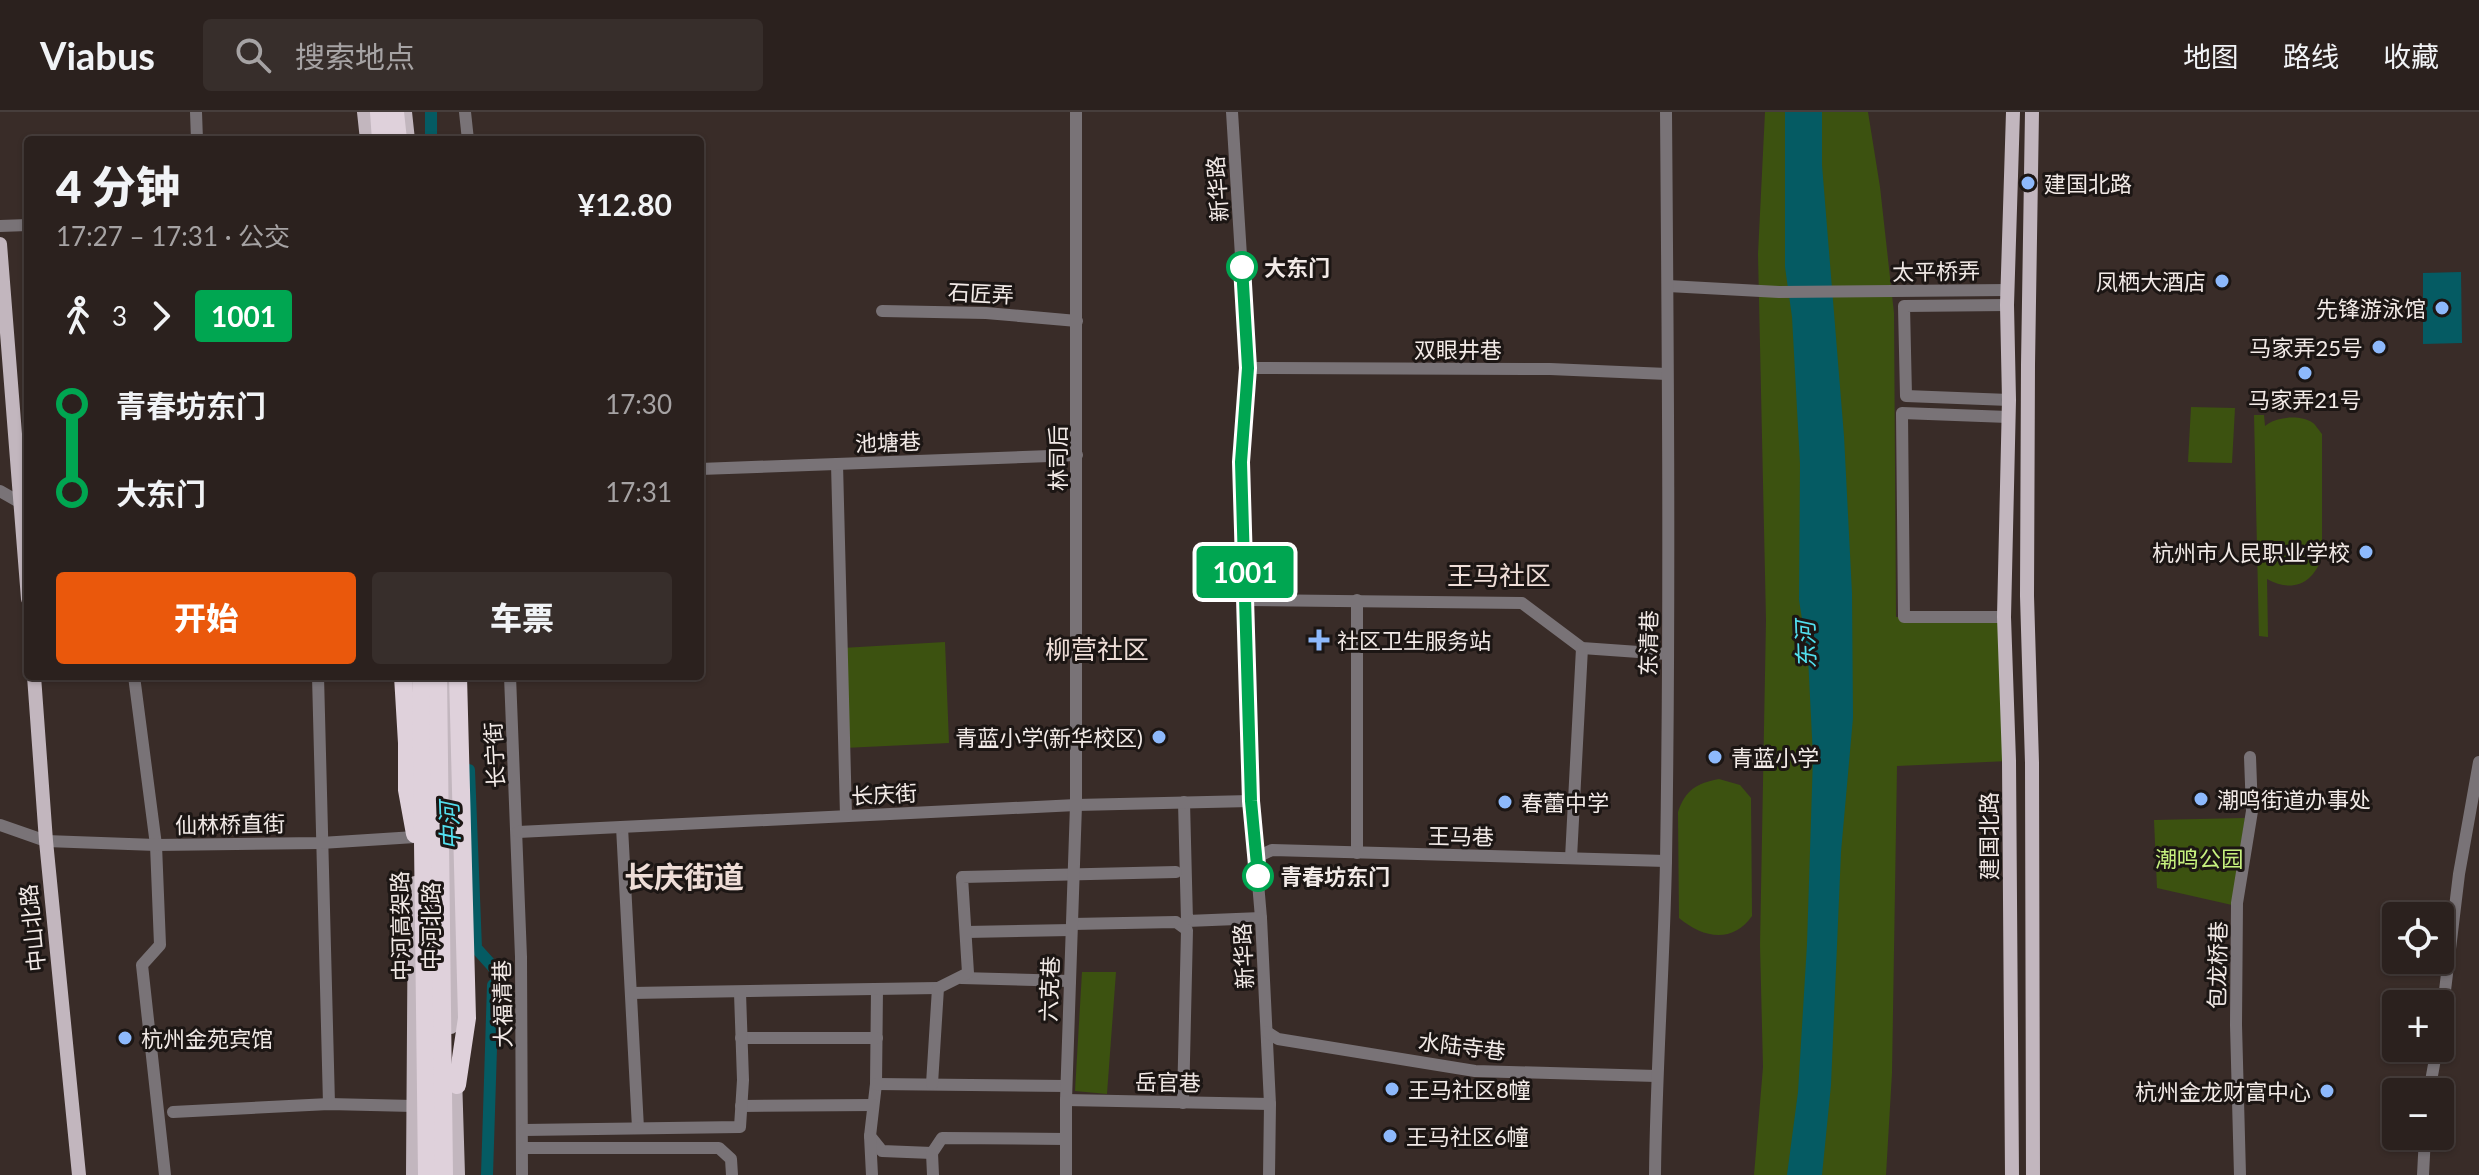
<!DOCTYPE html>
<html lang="zh">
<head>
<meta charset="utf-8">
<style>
  :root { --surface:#2b211e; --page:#372e2b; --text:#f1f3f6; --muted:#a6a3a4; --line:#473e3c; --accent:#ea580c }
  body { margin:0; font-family:Lato,"Noto Sans SC",sans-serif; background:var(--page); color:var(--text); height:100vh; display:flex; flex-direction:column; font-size:30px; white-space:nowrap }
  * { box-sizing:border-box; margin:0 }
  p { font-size:26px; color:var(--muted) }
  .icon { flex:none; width:44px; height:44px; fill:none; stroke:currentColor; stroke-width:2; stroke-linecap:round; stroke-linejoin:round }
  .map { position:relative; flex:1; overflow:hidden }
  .sheet { position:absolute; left:24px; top:24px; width:680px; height:544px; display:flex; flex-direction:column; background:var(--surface); border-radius:8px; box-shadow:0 2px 6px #0004,0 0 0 2px var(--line) }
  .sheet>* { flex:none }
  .badge { padding:0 16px; border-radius:6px; font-size:28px; line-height:52px }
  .controls { position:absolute; left:2382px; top:790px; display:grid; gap:16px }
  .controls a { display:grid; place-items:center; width:72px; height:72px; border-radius:8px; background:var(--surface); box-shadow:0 2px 6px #0004,0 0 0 2px var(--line); font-size:40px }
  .map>.badge { position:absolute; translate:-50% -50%; box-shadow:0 0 0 4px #fff }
  .legs { display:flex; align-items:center; gap:12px; height:88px; padding:0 32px; font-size:26px }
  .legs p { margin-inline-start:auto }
  .headline { display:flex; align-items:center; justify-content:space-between; height:136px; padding:0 32px }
  h1 { font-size:44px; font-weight:800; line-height:60px }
  .button { display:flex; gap:16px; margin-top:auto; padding:16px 32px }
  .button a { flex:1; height:92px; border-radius:8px; background:var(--accent); color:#fff; font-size:32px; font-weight:800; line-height:92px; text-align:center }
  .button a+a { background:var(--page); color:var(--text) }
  ul { padding:0 32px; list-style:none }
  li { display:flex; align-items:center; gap:28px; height:88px; font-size:30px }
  li i { display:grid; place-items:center; width:12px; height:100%; margin:0 10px; background:currentColor }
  li i::after { content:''; width:20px; height:20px; margin:-10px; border:6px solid; border-radius:50%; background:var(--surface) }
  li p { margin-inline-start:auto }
  li:first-child i { background:linear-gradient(#0000 50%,currentColor 0) }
  li:last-child i { background:linear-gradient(currentColor 50%,#0000 0) }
  header { display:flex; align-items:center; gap:48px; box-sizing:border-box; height:112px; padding:0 40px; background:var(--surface); border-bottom:2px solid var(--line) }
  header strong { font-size:38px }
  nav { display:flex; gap:44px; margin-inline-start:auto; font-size:28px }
  .search { width:560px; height:72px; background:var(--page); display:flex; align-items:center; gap:20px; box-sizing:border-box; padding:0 28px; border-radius:8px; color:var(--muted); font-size:30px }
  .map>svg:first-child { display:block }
  .green { fill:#3c5210 }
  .water { fill:#055b63 }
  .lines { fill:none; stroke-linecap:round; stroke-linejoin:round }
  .canal { stroke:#055b63; stroke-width:12 }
  .minor { stroke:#797377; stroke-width:12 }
  .major { stroke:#c2b6be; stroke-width:14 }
  .highway { stroke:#dfd1db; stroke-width:18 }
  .line-1-casing { stroke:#fff; stroke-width:18 }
  .line-1 { stroke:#00a651; stroke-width:12 }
  .poi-dot { fill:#8db9fc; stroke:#1c1614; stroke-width:3 }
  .stop-1-dot { fill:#fff; stroke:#00a651; stroke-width:4 }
  .labels { text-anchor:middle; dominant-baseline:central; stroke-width:6; stroke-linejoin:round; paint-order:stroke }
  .poi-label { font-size:22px; fill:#f2eae7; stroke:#1c1614; text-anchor:start }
  .street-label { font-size:22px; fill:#f2eae7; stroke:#1c1614 }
  .stop-label { font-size:22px; font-weight:bold; fill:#f2eae7; stroke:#1c1614; text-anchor:start }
  .park-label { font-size:22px; fill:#c6f17e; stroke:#1c1614 }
  .water-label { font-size:24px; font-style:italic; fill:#52dfee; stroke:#1c1614 }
  .quarter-label { font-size:26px; fill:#eeddd7; stroke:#1c1614 }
  .district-label { font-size:30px; font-weight:bold; fill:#eeddd7; stroke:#1c1614 }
</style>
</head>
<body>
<header>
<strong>Viabus</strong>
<div class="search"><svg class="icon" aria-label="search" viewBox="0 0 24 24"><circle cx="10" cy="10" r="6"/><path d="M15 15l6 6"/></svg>搜索地点</div>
<nav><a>地图</a><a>路线</a><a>收藏</a></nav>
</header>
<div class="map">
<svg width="2479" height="1063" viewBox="0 0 2479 1063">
  <rect width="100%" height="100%" fill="#392c28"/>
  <g class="green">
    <polygon points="1765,0 1868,0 1880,75 1894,201 1896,505 2004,505 2009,649 1897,654 1892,961 1886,1063 1754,1063 1763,955 1760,833 1766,508 1758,142"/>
    <polygon points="2191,295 2235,296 2232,351 2188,350"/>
    <path d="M2254 303H2264L2265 314C2275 305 2300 302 2313 311 2314 311 2321 321 2322 322V445C2313 472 2292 481 2267 467L2268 525 2259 524Z"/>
    <polygon points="945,530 949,631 844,636 842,536"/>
    <path d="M1719 667 1740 673 1751 686 1752 804C1732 832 1703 826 1679 806L1678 700C1685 678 1697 671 1719 667Z"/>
    <polygon points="2245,706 2232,793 2157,776 2154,708"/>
    <polygon points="1082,860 1116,860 1107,982 1075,979"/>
  </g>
  <g class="water">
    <polygon points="1785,0 1822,0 1822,53 1844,324 1852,481 1853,606 1841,740 1831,973 1822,1063 1787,1063 1798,980 1807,832 1813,645 1808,545 1799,488 1800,352 1792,205 1785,155"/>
    <polygon points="2461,160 2462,231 2423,232 2423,161"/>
  </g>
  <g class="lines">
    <g class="canal">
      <polyline points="431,0 431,28"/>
      <polyline points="469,658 476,836 494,856"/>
      <polyline points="487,1063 493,873"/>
    </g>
    <g class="minor">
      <polyline points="196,0 197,28"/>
      <polyline points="465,0 468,28"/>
      <polyline points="1232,0 1248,256 1241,350 1251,689 1261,806 1270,992 1269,1063"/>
      <polyline points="0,114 28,113"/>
      <polyline points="1668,174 1779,180 2008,178"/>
      <polyline points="2007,193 1904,194 1906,284 2009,288"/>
      <polyline points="882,199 986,201 1077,209"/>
      <polyline points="1248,256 1550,257 1667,262"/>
      <polyline points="837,352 846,704"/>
      <polyline points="700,357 1077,343"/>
      <polyline points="0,379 21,391"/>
      <polyline points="1246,488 1522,491 1582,536 1667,542"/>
      <polyline points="1357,488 1357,741"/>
      <polyline points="2004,505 1904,505 1902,301 2008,305"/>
      <polyline points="134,564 156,733 160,833 142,853 165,1063"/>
      <polyline points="318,564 329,992"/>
      <polyline points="510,564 521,845 522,1063"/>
      <polyline points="1184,690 1187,809 1261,806"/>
      <polyline points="0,713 46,729 156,733 321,731 415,725"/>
      <polyline points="622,715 638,1016"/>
      <polyline points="518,720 1076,693 1251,689"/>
      <polyline points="1257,745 1272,738 1666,749"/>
      <polyline points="1571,746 1582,536"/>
      <polyline points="1072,812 1176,810 1187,818 1183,991"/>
      <polyline points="966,820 1071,818"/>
      <polyline points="961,866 1070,869"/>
      <polyline points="877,877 876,972 870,1024 882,1039 932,1041"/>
      <polyline points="631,881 938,876"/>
      <polyline points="1267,920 1278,927 1475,959 1656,964"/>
      <polyline points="2440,920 2459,762 2479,650"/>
      <polyline points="741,926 877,926"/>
      <polyline points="876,972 1066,974"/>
      <polyline points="932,972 938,876 968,861 962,765 1176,760"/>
      <polyline points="2429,980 2437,936"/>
      <polyline points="1066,988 1270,992"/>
      <polyline points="741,994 873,993"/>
      <polyline points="173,1000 329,992 413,994"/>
      <polyline points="524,1018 740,1015 743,968 740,881"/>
      <polyline points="870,1024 872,1063"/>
      <polyline points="523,1036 719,1036 731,1047 732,1063"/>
      <polyline points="933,1063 932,1041 942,1026 1066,1027"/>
      <polyline points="1066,1063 1066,988 1076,693 1076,0"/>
      <path d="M1655 1063C1656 958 1664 854 1666 749 1670 499 1668 250 1666 0"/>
      <polyline points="2240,1063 2236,913 2237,791 2252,699 2250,645"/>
      <polyline points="2423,1063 2425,1024"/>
    </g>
    <g class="major">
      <polyline points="364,0 367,28"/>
      <polyline points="405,0 408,28"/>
      <polyline points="2032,0 2028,253 2027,484 2032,651 2033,1063"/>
      <polyline points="0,132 28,487"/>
      <polyline points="34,564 46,729 79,1063"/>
      <polyline points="447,564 453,722 451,915"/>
      <polyline points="455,964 458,1063"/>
      <polyline points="413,1063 415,771"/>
      <polyline points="2012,1063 2009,649 2004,505 2009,288 2007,193 2013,0"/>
    </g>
    <g class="highway">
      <polyline points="379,0 381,28"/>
      <polyline points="395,0 398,28"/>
      <polyline points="403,564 407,631 407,678 415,722"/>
      <polyline points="421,564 427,1063"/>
      <polyline points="438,564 444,1063"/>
      <polyline points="457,973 467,906 458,564"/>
    </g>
  </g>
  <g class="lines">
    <g class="line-1-casing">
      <polyline id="line-1" points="1242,155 1248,256 1241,350 1251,689 1258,764"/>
    </g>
    <use href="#line-1" class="line-1"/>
  </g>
  <g class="poi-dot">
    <circle cx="2028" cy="71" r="8"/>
    <circle cx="2222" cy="169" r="8"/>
    <circle cx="2442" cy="196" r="8"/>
    <circle cx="2379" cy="235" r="8"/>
    <circle cx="2305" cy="261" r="8"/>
    <circle cx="2366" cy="440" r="8"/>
    <path d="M1315 516h8v8h8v8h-8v8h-8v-8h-8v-8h8z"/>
    <circle cx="1159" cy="625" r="8"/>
    <circle cx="1715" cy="645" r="8"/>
    <circle cx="2201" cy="687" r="8"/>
    <circle cx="1505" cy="690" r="8"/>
    <circle cx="125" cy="926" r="8"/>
    <circle cx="1392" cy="977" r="8"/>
    <circle cx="2327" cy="979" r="8"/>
    <circle cx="1390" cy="1024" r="8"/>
  </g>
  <g class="stop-1-dot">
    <circle cx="1242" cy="155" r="14"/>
    <circle cx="1258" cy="764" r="14"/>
  </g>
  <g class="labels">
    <g class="poi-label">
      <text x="2044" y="71">建国北路</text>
      <text x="2206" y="169" text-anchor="end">凤栖大酒店</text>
      <text x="2426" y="196" text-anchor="end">先锋游泳馆</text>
      <text x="2363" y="235" text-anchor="end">马家弄25号</text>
      <text x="2305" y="287" text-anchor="middle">马家弄21号</text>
      <text x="2350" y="440" text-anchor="end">杭州市人民职业学校</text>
      <text x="1337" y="528">社区卫生服务站</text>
      <text x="1143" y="625" text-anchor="end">青蓝小学(新华校区)</text>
      <text x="1731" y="645">青蓝小学</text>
      <text x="2217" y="687">潮鸣街道办事处</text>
      <text x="1521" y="690">春蕾中学</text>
      <text x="141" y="926">杭州金苑宾馆</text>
      <text x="1408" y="977">王马社区8幢</text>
      <text x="2311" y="979" text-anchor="end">杭州金龙财富中心</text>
      <text x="1406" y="1024">王马社区6幢</text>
    </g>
    <g class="street-label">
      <text transform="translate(1217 77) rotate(-94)">新华路</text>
      <text transform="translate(1936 159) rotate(-1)">太平桥弄</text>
      <text transform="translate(981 181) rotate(3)">石匠弄</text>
      <text x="1458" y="237">双眼井巷</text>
      <text transform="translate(888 330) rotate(-2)">池塘巷</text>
      <text transform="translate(1057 346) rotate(-90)">林司后</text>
      <text transform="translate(1648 531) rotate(-89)">东清巷</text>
      <text transform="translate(494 643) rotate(-93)">长宁街</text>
      <text transform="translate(884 682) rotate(-3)">长庆街</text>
      <text transform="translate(230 712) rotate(-1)">仙林桥直街</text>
      <text transform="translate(1461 724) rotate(1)">王马巷</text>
      <text transform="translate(1988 724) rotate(-90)">建国北路</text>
      <text transform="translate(400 814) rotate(-91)">中河高架路</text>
      <text transform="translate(430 814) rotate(-90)">中河北路</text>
      <text transform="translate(32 816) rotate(-96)">中山北路</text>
      <text transform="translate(1243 844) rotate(-93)">新华路</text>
      <text transform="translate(2217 853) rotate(-89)">包龙桥巷</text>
      <text transform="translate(1049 877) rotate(-88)">六克巷</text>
      <text transform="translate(502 892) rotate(-91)">大福清巷</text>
      <text transform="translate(1462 934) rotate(7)">水陆寺巷</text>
      <text transform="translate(1168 970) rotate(1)">岳官巷</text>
    </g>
    <g class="stop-label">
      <text x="1264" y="155">大东门</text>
      <text x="1280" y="764">青春坊东门</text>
    </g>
    <g class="park-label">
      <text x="2199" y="746">潮鸣公园</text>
    </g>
    <g class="water-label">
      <text transform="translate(1805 533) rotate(-92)">东河</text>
      <text transform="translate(449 714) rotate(-92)">中河</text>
    </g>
    <g class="quarter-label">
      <text x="1499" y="463">王马社区</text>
      <text x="1097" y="537">柳营社区</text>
    </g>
    <g class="district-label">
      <text x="684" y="764">长庆街道</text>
    </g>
  </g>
</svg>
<div class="controls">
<a><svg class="icon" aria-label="locate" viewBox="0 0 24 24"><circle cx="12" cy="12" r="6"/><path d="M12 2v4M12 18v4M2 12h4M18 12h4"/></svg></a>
<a>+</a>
<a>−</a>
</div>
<b class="badge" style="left:1245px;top:460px;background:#00a651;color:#fff">1001</b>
<section class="sheet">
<div class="headline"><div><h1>4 分钟</h1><p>17:27 – 17:31 · 公交</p></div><b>¥12.80</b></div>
<div class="legs"><svg class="icon" aria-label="walk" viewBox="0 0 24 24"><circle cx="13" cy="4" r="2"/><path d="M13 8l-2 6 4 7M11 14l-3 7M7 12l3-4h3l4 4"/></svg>3<svg class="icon" aria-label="forward" viewBox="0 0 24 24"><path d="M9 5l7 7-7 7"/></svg><b class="badge" style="background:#00a651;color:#fff">1001</b></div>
<ul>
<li><i style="color:#00a651"></i><b>青春坊东门</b><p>17:30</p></li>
<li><i style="color:#00a651"></i><b>大东门</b><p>17:31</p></li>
</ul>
<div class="button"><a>开始</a><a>车票</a></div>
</section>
</div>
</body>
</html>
